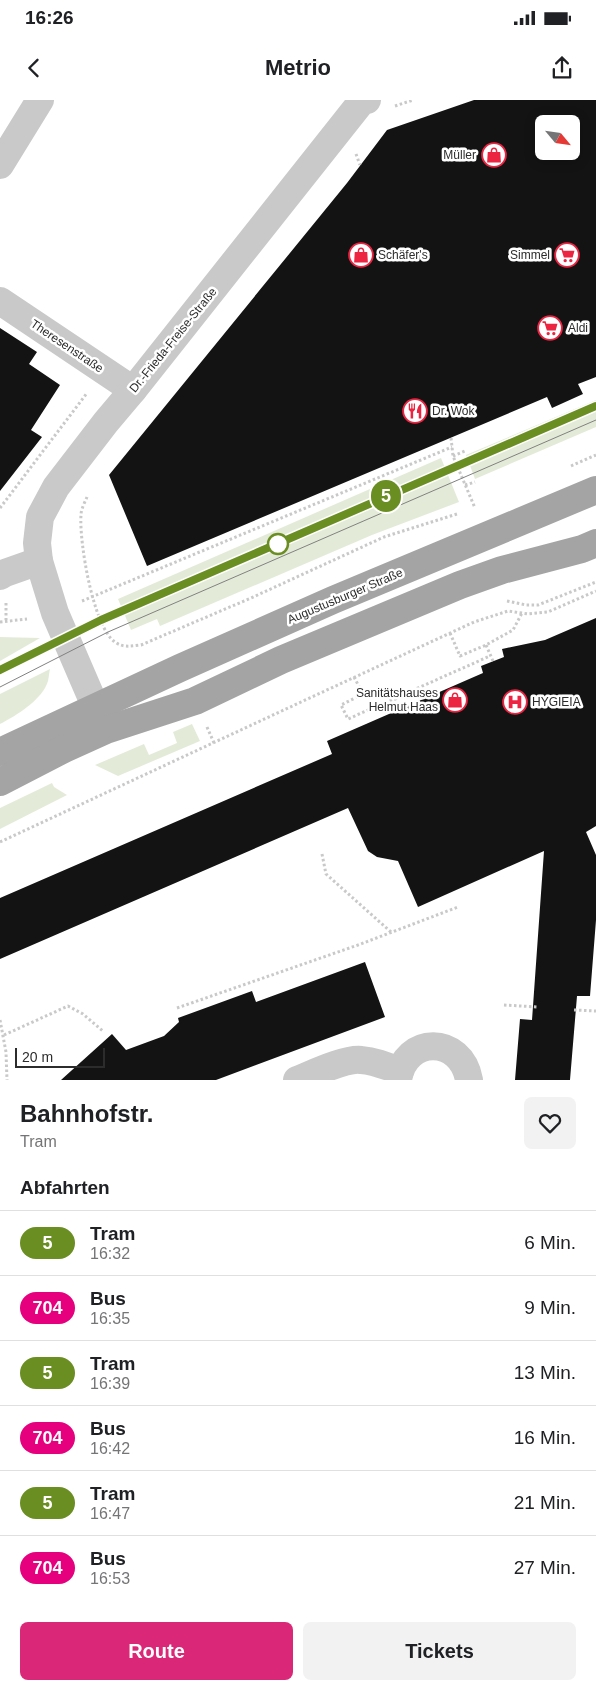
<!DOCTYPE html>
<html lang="de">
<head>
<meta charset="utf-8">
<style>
  :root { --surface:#fff; --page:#f2f2f2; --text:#202124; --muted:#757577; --line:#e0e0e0; --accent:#db2777 }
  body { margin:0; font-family:Arial,sans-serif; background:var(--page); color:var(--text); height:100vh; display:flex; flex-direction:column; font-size:19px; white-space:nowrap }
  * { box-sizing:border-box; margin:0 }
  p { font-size:16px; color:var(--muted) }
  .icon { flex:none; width:28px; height:28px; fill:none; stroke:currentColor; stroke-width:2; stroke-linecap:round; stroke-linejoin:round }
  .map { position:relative; height:980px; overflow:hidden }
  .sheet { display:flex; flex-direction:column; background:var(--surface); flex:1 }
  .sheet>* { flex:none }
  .badge { padding:0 10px; border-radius:16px; font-size:18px; line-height:32px }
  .needle { width:32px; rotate:119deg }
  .tools { position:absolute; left:535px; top:15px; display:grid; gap:10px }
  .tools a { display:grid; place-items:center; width:45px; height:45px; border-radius:8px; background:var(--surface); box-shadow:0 2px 12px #0003; font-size:25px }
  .scale { position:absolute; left:15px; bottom:12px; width:90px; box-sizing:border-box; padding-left:5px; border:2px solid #2c2c2c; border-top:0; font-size:14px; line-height:18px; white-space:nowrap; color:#2c2c2c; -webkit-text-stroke:4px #fff; paint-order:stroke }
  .map>.badge { position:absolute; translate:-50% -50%; box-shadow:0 0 0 2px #fff }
  h2 { padding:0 20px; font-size:19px; line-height:45px }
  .round { display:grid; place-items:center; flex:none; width:52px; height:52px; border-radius:8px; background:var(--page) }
  .headline { display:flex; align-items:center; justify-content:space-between; height:85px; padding:0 20px }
  h1 { font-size:24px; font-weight:600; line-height:38px }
  .action { display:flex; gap:10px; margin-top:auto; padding:10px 20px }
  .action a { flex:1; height:58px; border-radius:8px; background:var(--accent); color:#fff; font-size:20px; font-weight:600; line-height:58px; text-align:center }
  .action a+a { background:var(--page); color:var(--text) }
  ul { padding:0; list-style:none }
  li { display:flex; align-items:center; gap:15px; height:65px; padding:0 20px; border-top:1px solid var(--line) }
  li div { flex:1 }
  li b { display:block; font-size:19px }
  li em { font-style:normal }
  li .badge { min-width:55px; font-weight:700; text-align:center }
  .status { display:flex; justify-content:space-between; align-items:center; height:35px; padding:0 25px; background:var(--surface); direction:ltr }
  .status svg { height:14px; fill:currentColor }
  header { display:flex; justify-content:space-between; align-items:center; height:65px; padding:0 20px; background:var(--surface); font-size:22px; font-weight:600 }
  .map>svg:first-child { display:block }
  .green { fill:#e3ebd8 }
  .building { fill:#131313; fill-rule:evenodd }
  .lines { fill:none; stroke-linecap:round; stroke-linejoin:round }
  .path { stroke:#c9c9c9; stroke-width:3; stroke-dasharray:2.5 2.5; stroke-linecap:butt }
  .minor { stroke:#c9c9c9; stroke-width:28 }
  .major { stroke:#a4a4a4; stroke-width:28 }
  .tram { stroke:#818181; stroke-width:1 }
  .line-casing { stroke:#fff; stroke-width:11 }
  .line { stroke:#6b8e23; stroke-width:8 }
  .stop-dot { fill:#fff; stroke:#6b8e23; stroke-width:2.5 }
  .labels { text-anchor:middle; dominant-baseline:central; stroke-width:5; stroke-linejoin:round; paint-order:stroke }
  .poi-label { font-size:12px; fill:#2c2c2c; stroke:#fff; text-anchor:start }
  .street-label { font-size:12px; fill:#2c2c2c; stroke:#fff }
</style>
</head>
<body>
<div class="status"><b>16:26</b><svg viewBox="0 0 49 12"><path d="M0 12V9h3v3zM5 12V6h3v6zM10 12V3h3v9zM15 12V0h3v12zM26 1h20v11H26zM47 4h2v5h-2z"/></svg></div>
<header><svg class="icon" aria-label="back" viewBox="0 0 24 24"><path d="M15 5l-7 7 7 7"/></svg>Metrio<svg class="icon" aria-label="share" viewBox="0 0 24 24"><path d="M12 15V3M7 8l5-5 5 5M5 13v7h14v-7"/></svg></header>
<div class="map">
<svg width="596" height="980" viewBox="0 0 596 980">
  <rect width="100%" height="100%" fill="#fff"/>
  <g class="green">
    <polygon points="596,300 596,327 475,379 466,355"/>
    <polygon points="441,358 459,402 372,435 160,526 157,519 131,530 118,499"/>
    <polygon points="0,537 40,538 0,561"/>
    <path d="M50 569C49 573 49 577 48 581 43 599 16 616 0 624V594Z"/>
    <polygon points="192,624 200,641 118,676 95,665 144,644 149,655 177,643 173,632"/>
    <polygon points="52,683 54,687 67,695 0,729 0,708"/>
  </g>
  <g class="building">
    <path d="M474 0H596V277L578 284 583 294 552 308 547 297 147 466 109 375 347 83 387 30ZM544 24H571V51H544Z"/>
    <polygon points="0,228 37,252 29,264 60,285 31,330 42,337 0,391"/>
    <polygon points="596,518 596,726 586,732 596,755 596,820 590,896 577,896 570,980 515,980 520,919 532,920 544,751 418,807 398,761 377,757 368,751 348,708 0,859 0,798 332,654 327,641 483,573 481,566 504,557 502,549 545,540"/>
    <polygon points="365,862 385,917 216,980 61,980 112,934 126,950 164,936 179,922 178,918 252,891 256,902"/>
  </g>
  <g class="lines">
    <g class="path">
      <polyline points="395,6 413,0"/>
      <polyline points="356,54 360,65"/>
      <polyline points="451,338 453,356 475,408"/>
      <polyline points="453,356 465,351"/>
      <polyline points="571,366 596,355"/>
      <polyline points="465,385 475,382"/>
      <path d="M87 397C85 402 81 409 81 415 79 441 93 527 115 542 123 548 131 546 141 545L251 498 384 437 457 414"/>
      <polyline points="0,408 87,293"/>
      <polyline points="82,501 452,347"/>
      <polyline points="507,501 526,505 538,505 596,482"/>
      <polyline points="6,503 6,520"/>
      <polyline points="0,522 27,519"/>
      <polyline points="450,533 460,556 486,545 513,530 522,513"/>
      <polyline points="486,545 493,561"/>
      <polyline points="354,577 363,594 341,605 348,619 490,556"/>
      <polyline points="395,598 400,609"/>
      <polyline points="207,627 214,643"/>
      <polyline points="0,742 301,602 474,522 508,511 528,514 548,512 596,491"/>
      <polyline points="322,754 326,774 391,832"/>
      <polyline points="504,905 537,907"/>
      <polyline points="177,908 358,845 458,807"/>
      <polyline points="574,910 596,911"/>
      <polyline points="0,920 6,952 7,980"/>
      <polyline points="4,935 68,906 83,914 104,932"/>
    </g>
    <g class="minor">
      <polyline points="0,65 40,0"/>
      <polyline points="0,201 133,290"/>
      <polyline points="0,476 5,473 39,461"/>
      <polyline points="105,629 55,513 39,461 37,443 40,417 56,387 106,322 133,290 362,1 367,0"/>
      <path d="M297 980C312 974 346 958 361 960 375 961 387 966 400 971"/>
      <path d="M398 980C405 935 461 935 469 980"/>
    </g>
    <g class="major">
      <polyline points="0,652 180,568 333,500 596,390"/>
      <polyline points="0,682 64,649 106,630 195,601 281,560 460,485 502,470 582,449 596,443"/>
    </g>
    <g class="tram">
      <polyline points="0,570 101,520 596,306"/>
      <polyline points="0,587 108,532 596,320"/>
    </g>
  </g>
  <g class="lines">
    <g class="line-casing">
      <polyline id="line" points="0,570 101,520 596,306"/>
    </g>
    <use href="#line" class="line"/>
  </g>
  <defs>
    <g id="shop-ring" transform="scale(1.25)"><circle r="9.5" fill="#fff" stroke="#ec2441" stroke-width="1.5"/><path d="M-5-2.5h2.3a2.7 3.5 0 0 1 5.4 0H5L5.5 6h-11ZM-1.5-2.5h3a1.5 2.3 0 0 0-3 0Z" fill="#ec2441"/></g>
    <g id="supermarket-ring" transform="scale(1.25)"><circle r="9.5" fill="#fff" stroke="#ec2441" stroke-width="1.5"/><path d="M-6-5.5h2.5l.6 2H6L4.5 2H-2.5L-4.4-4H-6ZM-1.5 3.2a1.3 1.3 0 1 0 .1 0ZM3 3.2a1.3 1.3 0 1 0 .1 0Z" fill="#ec2441"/></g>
    <g id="restaurant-ring" transform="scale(1.25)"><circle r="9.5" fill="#fff" stroke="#ec2441" stroke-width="1.5"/><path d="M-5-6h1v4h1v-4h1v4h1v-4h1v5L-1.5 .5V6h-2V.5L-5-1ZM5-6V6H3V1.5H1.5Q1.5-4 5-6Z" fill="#ec2441"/></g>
    <g id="hospital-ring" transform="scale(1.25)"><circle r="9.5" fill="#fff" stroke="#ec2441" stroke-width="1.5"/><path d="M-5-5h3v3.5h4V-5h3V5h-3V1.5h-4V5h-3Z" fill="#ec2441"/></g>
  </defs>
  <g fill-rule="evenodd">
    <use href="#shop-ring" x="494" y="55"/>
    <use href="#shop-ring" x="361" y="155"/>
    <use href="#supermarket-ring" x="567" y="155"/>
    <use href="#supermarket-ring" x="550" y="228"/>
    <use href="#restaurant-ring" x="415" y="311"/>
    <use href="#shop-ring" x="455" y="600"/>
    <use href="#hospital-ring" x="515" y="602"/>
  </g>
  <circle class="stop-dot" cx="278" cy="444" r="10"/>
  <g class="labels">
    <g class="poi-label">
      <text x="476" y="55" text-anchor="end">Müller</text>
      <text x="378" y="155">Schäfer's</text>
      <text x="550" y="155" text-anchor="end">Simmel</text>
      <text x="568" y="228">Aldi</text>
      <text x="432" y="311">Dr. Wok</text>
      <text x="438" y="593" text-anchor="end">Sanitätshauses<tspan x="438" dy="14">Helmut Haas</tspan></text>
      <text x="532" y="602">HYGIEIA</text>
    </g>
    <g class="street-label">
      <text transform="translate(173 240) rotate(-51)">Dr.-Frieda-Freise-Straße</text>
      <text transform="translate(67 246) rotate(34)">Theresenstraße</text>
      <text transform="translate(345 496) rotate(-23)">Augustusburger Straße</text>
    </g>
  </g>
</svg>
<div class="tools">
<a><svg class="needle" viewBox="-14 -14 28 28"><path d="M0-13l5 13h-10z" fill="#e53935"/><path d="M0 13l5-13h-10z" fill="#757577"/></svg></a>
</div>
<div class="scale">20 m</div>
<b class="badge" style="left:386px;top:396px;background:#6b8e23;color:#fff">5</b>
</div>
<section class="sheet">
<div class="headline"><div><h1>Bahnhofstr.</h1><p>Tram</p></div><a class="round"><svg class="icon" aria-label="heart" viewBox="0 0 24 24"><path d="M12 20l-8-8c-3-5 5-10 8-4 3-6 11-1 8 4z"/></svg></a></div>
<h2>Abfahrten</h2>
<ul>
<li><span class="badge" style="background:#6b8e23;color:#fff">5</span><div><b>Tram</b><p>16:32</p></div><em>6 Min.</em></li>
<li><span class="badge" style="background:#e6007e;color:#fff">704</span><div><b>Bus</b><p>16:35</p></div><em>9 Min.</em></li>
<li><span class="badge" style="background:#6b8e23;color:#fff">5</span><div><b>Tram</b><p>16:39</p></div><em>13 Min.</em></li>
<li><span class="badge" style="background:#e6007e;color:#fff">704</span><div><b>Bus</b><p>16:42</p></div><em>16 Min.</em></li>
<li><span class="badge" style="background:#6b8e23;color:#fff">5</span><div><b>Tram</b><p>16:47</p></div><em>21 Min.</em></li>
<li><span class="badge" style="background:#e6007e;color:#fff">704</span><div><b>Bus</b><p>16:53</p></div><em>27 Min.</em></li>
</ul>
<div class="action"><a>Route</a><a>Tickets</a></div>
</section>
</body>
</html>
